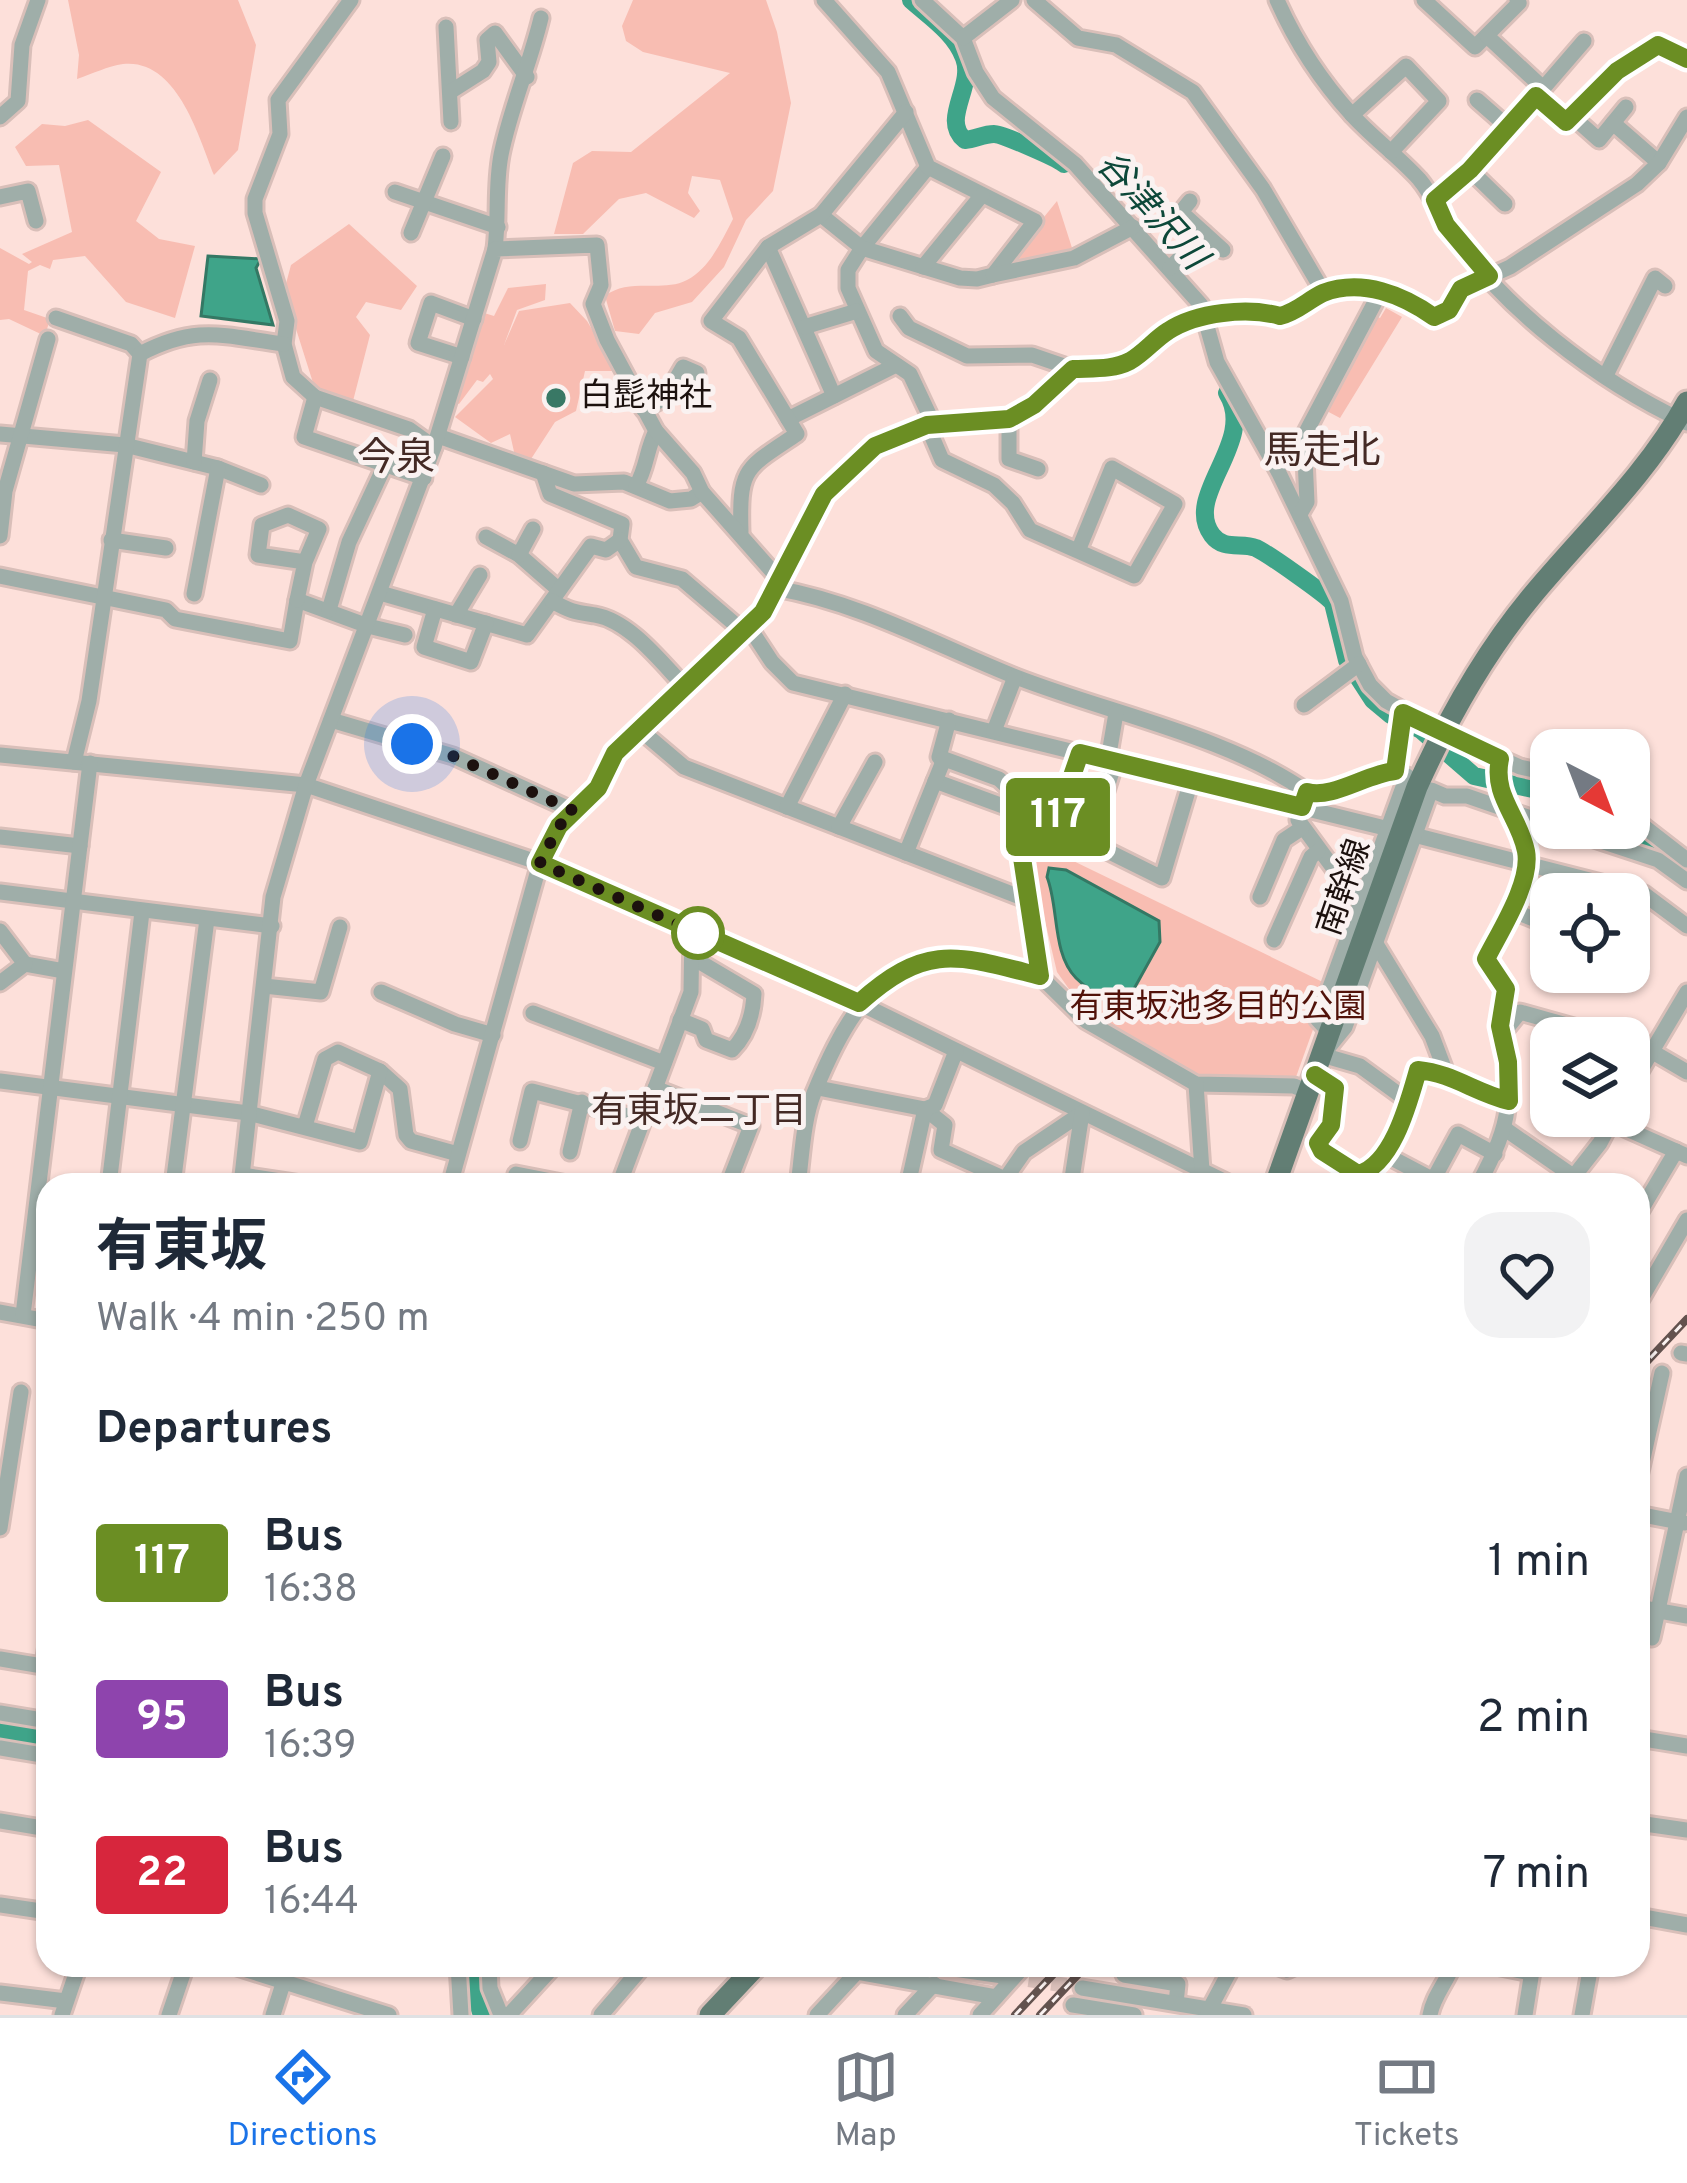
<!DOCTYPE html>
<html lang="en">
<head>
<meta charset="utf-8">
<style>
  :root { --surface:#fff; --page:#f2f2f3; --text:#1f2937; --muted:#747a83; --line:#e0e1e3; --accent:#1a73e8 }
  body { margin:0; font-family:Overpass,"Noto Sans JP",sans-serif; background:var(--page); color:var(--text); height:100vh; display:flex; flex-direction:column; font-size:45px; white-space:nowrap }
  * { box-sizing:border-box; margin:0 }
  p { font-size:39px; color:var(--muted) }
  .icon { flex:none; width:66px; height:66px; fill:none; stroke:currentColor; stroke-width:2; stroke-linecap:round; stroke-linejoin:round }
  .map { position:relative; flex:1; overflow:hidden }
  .details { position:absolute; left:36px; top:1173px; width:1614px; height:804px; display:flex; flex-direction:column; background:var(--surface); border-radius:36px; box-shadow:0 3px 9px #0004 }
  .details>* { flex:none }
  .badge { padding:0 24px; border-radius:9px; font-size:42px; line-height:78px }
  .needle { width:78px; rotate:138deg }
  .buttons { position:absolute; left:1530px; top:729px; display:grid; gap:24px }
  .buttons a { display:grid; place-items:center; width:120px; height:120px; border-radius:24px; background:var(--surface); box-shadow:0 3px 9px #0004; font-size:60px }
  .you { position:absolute; width:60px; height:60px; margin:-30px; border:9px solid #fff; border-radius:50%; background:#1a73e8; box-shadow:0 0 0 18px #1a73e833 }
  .map>.badge { position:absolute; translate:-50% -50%; box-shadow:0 0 0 6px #fff }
  h2 { padding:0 60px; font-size:45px; line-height:108px }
  .round { display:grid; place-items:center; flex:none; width:126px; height:126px; border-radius:36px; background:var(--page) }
  .headline { display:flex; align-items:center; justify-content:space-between; height:204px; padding:0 60px }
  h1 { font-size:57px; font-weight:700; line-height:90px }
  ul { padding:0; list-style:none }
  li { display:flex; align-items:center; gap:36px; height:156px; padding:0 60px }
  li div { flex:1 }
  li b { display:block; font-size:45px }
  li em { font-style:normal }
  li .badge { min-width:132px; font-weight:700; text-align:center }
  .tab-bar { display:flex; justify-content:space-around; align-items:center; height:168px; border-top:3px solid var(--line); background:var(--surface); font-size:33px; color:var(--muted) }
  .tab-bar a { display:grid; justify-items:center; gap:6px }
  .tab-bar .current { color:var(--accent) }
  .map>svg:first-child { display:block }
  .green { fill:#f8bdb2 }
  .water { fill:#3fa489; stroke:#347864; stroke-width:3 }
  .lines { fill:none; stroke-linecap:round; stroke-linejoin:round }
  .river { stroke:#3fa489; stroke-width:18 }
  .minor-tunnel { stroke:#dbc1bb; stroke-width:15; stroke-dasharray:15 8; stroke-linecap:butt }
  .minor-casing { stroke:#d9bfb9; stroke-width:21 }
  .major-casing { stroke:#d9bfb9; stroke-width:27 }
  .minor { stroke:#9faea9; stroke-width:15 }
  .major { stroke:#627e74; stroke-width:21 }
  .rail-casing { stroke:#63524e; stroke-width:8 }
  .rail { stroke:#faf2f1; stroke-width:3; stroke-dasharray:9; stroke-linecap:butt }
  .line-casing { stroke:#fff; stroke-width:27 }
  .line { stroke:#6b8e23; stroke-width:18 }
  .walk { stroke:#1c110e; stroke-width:12; stroke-dasharray:0 21.6 }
  .poi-dot { fill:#397865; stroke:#faf2f1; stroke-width:4.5 }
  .stop-dot { fill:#fff; stroke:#6b8e23; stroke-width:6 }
  .labels { text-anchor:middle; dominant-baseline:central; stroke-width:10; stroke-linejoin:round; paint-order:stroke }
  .poi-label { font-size:33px; fill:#1c110e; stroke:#faf2f1; text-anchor:start }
  .street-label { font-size:33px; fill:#1c110e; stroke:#faf2f1 }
  .park-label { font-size:33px; fill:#52120a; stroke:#faf2f1 }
  .water-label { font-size:36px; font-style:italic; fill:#0d4839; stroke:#faf2f1 }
  .neighbourhood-label { font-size:36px; fill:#442a25; stroke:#faf2f1 }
  .quarter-label { font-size:39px; fill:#442a25; stroke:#faf2f1 }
</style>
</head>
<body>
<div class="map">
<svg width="1687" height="2015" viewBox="0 0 1687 2015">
  <rect width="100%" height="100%" fill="#fde0da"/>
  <g class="green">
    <path d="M68 0H238L256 45 238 150 214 175C199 137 177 58 123 64 108 66 92 74 77 79L79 55Z"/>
    <path d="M633 0H766L777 32 791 103 773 191 746 220 724 267 692 302 655 313 639 334 615 331 605 296C629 277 662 293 687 280 710 268 722 240 733 219L720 180 692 176 688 193 700 211 694 218 646 193 619 199 583 234H554L573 163 592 151 631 152 730 73 643 52 626 41 622 26Z"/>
    <polygon points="88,120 161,172 136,221 159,239 195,246 175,318 126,302 85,256 53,260 50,269 40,265 28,271 24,310 50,319 45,336 9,319 0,320 0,248 29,264 32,262 22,254 72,232 59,165 26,166 15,147 42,124 65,126"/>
    <polygon points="1057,201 1073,251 1007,268 1005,265"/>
    <polygon points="349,224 417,286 401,310 366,302 356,317 370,335 353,401 315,389 284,291 291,265"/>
    <polygon points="546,284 545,300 517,310 504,345 519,311 570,303 587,321 617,371 585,371 576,411 555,422 531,459 515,456 510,434 491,443 455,417 493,379 490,374 483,382 477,380 459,404 454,402 481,312 494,316 508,288"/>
    <polygon points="1386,308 1402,317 1340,418 1323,409 1372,314 1380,318"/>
    <polygon points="1030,840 1329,985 1296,1077 1202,1081 1081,1006 1057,972 1028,849"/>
  </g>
  <g class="water">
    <polygon points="208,256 261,259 256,268 273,325 201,316"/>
    <path d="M1049 868 1066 870 1159 921 1160 942 1125 1005 1133 1015 1130 1018C1115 1004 1093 995 1076 978 1052 954 1059 907 1047 877Z"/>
  </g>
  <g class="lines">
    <g class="river">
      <path d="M911 0C930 17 955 33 964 58 975 86 940 120 965 140 975 139 984 134 994 134 1002 134 1057 158 1064 164"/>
      <path d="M1227 393C1258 442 1182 495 1212 535 1224 551 1241 542 1256 548 1267 553 1327 595 1333 603L1347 660 1373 700 1391 715 1421 730 1474 776 1551 793"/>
      <polyline points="1620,828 1675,866"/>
      <polyline points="0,1730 48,1738"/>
      <polyline points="476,1965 476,1998 482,2015"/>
    </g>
    <polyline class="minor-tunnel" points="1006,1976 1082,1988"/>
    <g class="minor-casing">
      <g id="minor">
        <polyline points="351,0 278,100 280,134 255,199 255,213 287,321 284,344 293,377 315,397 409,429 434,447"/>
        <polyline points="922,0 963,38 976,72 993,98 1075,164 1201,305 1217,362 1279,473 1341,601 1355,657 1370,685 1386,701 1442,732 1520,767 1551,774"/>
        <polyline points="1034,0 1078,38 1116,45 1193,92 1263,189 1324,293"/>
        <path d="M1277 0C1296 43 1321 81 1352 115 1373 138 1398 156 1419 179 1432 194 1437 210 1447 226 1501 308 1599 382 1687 423"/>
        <polyline points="1424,0 1475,47 1519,3 1517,0"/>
        <polyline points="446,27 451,122"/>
        <polyline points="1487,36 1543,88"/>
        <polyline points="963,38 1012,0"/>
        <polyline points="450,92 483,71 489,62 487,40 495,33 527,77"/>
        <polyline points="1536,96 1566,122 1617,71 1645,56 1650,47 1657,45 1687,59"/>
        <polyline points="1477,100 1509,128"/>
        <polyline points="1352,115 1406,66 1439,101 1391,152"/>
        <polyline points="1572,116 1599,140 1626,107"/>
        <polyline points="0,117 18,101 22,45 38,0"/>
        <polyline points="1613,123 1659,163"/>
        <polyline points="928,167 862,248 848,270 848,288 876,351 910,374 934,425"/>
        <polyline points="1470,170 1505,204"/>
        <polyline points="395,192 498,227"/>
        <polyline points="0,197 28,191 36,221"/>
        <polyline points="1435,200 1509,128 1584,41"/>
        <polyline points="1190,201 1181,212 1223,250"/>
        <polyline points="821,215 862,248 960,278 977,279 993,275 1035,221 928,167 888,72 824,0"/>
        <polyline points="411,233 443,156"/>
        <polyline points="768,247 834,396"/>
        <path d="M495 249C499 217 495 186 501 155 510 109 530 64 541 18"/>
        <polyline points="923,267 982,195"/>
        <polyline points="1170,268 1204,233"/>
        <polyline points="993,275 1074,258 1133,227"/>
        <polyline points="900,316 909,328 967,356 1032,355 1073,369"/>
        <polyline points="56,318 131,344 140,354"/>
        <polyline points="804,327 857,311"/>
        <polyline points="462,357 418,343 431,303 474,319"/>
        <polyline points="1606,375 1655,278 1665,286"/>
        <polyline points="315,397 304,437 424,478"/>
        <polyline points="643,409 665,398 683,367 697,373"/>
        <polyline points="788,419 896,365"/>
        <polyline points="1009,420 1009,459 1038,469"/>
        <polyline points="927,425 942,460 994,485 1013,503 1030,530 1134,576 1175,504 1112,468 1078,551"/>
        <polyline points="0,434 125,445 218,468 261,485"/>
        <polyline points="438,436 574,484 624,482 670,501 691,499 702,492"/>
        <polyline points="194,462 197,421 210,380"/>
        <polyline points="543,473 550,494 622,524 620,540 636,567 682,579 744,632"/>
        <path d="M636 486C647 468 646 450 656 431"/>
        <polyline points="1300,514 1307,502 1304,436 1375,302"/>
        <path d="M741 532C739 467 745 469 797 434L739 338 711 321 768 247 821 215 906 112"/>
        <polyline points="0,536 5,491 48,339"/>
        <polyline points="486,537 519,555 559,590"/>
        <polyline points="111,540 166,548"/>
        <polyline points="519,555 533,529"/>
        <polyline points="0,576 166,610 175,619 290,641 297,600 368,626 405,635"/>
        <path d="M775 588C861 603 936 645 1016 677 1108 713 1227 736 1307 792L1298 820 1359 903"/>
        <polyline points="380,593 527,635 591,546 606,550 620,540"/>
        <polyline points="194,594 218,468"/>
        <polyline points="297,600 305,562 319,529 288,515 262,525 258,555 305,562"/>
        <path d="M552 601C571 612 576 612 595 615 630 621 661 662 684 686"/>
        <polyline points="435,609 424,647 471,662 486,623"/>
        <polyline points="329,610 349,542 386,463"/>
        <polyline points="456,615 480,575"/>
        <polyline points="749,627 772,662 793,683 1385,828"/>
        <polyline points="1304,705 1359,664"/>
        <polyline points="331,720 453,756 574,811"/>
        <polyline points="949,720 939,757 999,779 1029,807 1019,838 1025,899"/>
        <polyline points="638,728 684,767 1025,899 1040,976 1086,1021 1196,1084 1294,1086 1308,1092"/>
        <polyline points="994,731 1015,677"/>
        <polyline points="0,755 306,785 540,863 859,1003 1232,1185"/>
        <polyline points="1108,760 1116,713"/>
        <path d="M74 762 89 701 140 354C197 324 223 336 284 344"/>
        <polyline points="1395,771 1403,713"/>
        <polyline points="935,781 1055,825 1162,878 1191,781"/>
        <path d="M1307 792C1342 801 1371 759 1407 776L1318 1020 1330 1033"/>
        <polyline points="787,807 845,694"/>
        <polyline points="1629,815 1687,860"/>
        <polyline points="1055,825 1080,753"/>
        <polyline points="839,827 875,762"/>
        <polyline points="1561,828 1658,860 1687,881"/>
        <polyline points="1414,835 1644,894 1687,926"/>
        <polyline points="0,837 80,846"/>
        <polyline points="1090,842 1115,762"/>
        <polyline points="906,853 944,759"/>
        <polyline points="0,892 272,926"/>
        <polyline points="1260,897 1284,840 1302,828"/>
        <polyline points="1511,910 1551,926"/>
        <polyline points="0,931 25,964 64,971"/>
        <polyline points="1274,940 1311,857 1318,851"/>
        <polyline points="1376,944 1432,1036 1446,1073 1481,1094 1509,1101"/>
        <polyline points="0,983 25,964"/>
        <polyline points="264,986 321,992 340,927"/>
        <polyline points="381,992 455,1024 493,1035"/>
        <polyline points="533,1013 664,1063"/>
        <path d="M680 1020 702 1029 706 1040 732 1050C747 1035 753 1014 754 994L693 958"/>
        <polyline points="1503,1033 1520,1012 1574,1027"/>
        <polyline points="1328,1048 1345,1027 1431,790 1445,796 1467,796 1551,825"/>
        <polyline points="1651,1051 1687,1072"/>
        <polyline points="1322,1055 1360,1066 1408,1101"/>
        <polyline points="380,1071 400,1089 406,1135 411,1141 458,1154"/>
        <path d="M1315 1075 1335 1088 1331 1125 1318 1143 1322 1151 1358 1174C1393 1165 1409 1101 1418 1070L1446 1073"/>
        <polyline points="0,1081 248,1113 360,1142 380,1071 338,1052 325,1059 305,1126"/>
        <polyline points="1196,1084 1203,1185"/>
        <polyline points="655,1088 751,1126 728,1185"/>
        <polyline points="818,1088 925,1109 945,1125 941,1150 1003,1178"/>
        <polyline points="1629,1090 1687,992"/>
        <polyline points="1611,1122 1687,1156"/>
        <polyline points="1505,1129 1573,1176"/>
        <polyline points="520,1141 532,1091 643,1120"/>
        <polyline points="570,1152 582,1102"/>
        <polyline points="1384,1154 1443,1185"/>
        <polyline points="242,1175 307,1185"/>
        <polyline points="1433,1180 1458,1134 1495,1154"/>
        <polyline points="109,1185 142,912"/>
        <polyline points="173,1185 207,919"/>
        <polyline points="241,1185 273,897 306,785 434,447 495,249 597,245 601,285 593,304 607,340 656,431 693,473 702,492 778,578"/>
        <path d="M450 1185 540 863 558 826 598 787 615 753 763 612 823 494 875 446 927 425 1009 420 1034 405 1073 369C1092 368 1113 370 1130 361 1144 353 1155 339 1168 331 1197 312 1248 307 1280 316 1297 312 1308 300 1324 293 1362 278 1403 295 1434 317L1449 310 1461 289 1510 267 1637 184 1659 163 1687 117"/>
        <polyline points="513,1185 516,1174 572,1185"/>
        <polyline points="619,1185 691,992 692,930"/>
        <path d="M798 1185C802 1157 803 1120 814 1093 839 1033 874 958 949 957 979 957 1010 969 1040 976"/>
        <polyline points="908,1185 925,1109 935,1105 956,1051"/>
        <polyline points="1001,1185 1024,1152 1082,1113"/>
        <polyline points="1071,1185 1082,1113"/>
        <path d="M1478 1185C1514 1118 1512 1101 1501 1028 1499 1015 1506 1002 1506 990L1486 959C1500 932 1533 882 1526 851 1519 816 1492 796 1500 759"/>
        <polyline points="1567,1185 1600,1143 1614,1116"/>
        <polyline points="1638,1215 1676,1151"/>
        <polyline points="1638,1304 1687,1220"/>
        <polyline points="0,1312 48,1321"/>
        <polyline points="23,1315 90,763"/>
        <polyline points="1681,1353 1687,1354"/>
        <polyline points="1638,1481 1662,1373"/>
        <polyline points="1638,1514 1684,1523"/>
        <polyline points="0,1528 21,1392"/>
        <polyline points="1638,1607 1687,1616"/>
        <polyline points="1652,1638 1687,1476"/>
        <polyline points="0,1659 48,1667"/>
        <polyline points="44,1666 48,1637"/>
        <polyline points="0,1713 48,1721"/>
        <polyline points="1638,1738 1687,1746"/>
        <polyline points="0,1748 48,1756"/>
        <polyline points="0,1821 48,1829"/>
        <polyline points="1638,1823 1687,1830"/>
        <polyline points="0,1905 48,1912"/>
        <polyline points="1638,1916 1687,1925"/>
        <polyline points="231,1965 389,2015"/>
        <polyline points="458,1965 461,2015"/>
        <polyline points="489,1965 490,1988 501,2015"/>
        <polyline points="926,1965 1003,1976"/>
        <polyline points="1274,1965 1287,1970 1298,1965"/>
        <polyline points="1491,1965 1531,1973"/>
        <polyline points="1124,1975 1178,1984 1176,2003"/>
        <polyline points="1082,1988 1244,2015"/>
        <polyline points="0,1993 66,2001"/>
        <polyline points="1073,2005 1134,2015"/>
        <polyline points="1208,2012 1233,1965"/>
        <polyline points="62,2015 79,1965"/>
        <polyline points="169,2015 186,1965"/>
        <polyline points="273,2015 289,1965"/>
        <polyline points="509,2015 555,1965"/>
        <polyline points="601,2015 644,1965"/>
        <polyline points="817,2015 857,1972 996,1997"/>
        <polyline points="905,2015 934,1984"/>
        <polyline points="980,2015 1025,1965"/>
        <path d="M1430 2015C1433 1997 1446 1983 1453 1965"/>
        <polyline points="1525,2015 1533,1965"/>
        <polyline points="1582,2015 1591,1965"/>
      </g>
    </g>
    <g class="major-casing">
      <g id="major">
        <path d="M1275 1185 1417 787C1447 720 1484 654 1531 597 1584 533 1647 475 1687 402"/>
        <polyline points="710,2015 757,1965"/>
      </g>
    </g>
    <use href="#minor" class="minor"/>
    <use href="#major" class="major"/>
    <g class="rail-casing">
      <g id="rail">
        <polyline points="1638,1371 1687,1319"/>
        <polyline points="1015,2015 1062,1965"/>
        <polyline points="1040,2015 1087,1965"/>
      </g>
    </g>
    <use href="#rail" class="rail"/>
  </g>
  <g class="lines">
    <g class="line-casing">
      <path id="line" d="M1315 1075 1335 1088 1331 1125 1318 1143 1322 1151 1358 1174C1393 1165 1409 1101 1418 1070 1452 1073 1476 1093 1509 1101L1508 1062 1500 1026 1506 989 1486 959C1500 931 1532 882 1526 851 1519 816 1492 796 1500 759L1403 713 1395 771C1366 774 1333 799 1307 792L1302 807 1080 753 1055 825 1027 815 1019 838 1040 976C957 955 927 942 859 1003L540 863 559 826 598 788 615 753 763 612 824 494 875 446 927 425 1009 419 1034 405 1073 369C1092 368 1113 370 1130 361 1144 353 1155 339 1168 331 1197 312 1248 307 1280 316 1297 312 1308 300 1323 293 1362 278 1403 295 1434 317L1449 310 1461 289 1489 276 1446 225 1435 200 1470 170 1536 96 1566 122 1617 71 1658 45 1687 59"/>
    </g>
    <use href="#line" class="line"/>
    <polyline class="walk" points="412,744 453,756 574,811 559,826 540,863 698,933"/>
  </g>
  <circle class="poi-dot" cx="556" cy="398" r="12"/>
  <circle class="stop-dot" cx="698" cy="933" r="24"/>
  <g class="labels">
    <g class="poi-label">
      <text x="580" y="398">白髭神社</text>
    </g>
    <g class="street-label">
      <text transform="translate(1346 888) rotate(-71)">南幹線</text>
    </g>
    <g class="park-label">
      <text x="1218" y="1009">有東坂池多目的公園</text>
    </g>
    <g class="water-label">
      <text transform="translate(1150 212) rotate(48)">谷津沢川</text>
    </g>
    <g class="neighbourhood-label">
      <text x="699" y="1113">有東坂二丁目</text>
    </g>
    <g class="quarter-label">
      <text x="1322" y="453">馬走北</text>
      <text x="396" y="460">今泉</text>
    </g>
  </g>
</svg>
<div class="buttons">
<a><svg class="needle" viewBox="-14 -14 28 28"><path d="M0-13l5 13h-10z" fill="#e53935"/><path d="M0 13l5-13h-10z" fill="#747a83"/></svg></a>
<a><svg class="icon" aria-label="locate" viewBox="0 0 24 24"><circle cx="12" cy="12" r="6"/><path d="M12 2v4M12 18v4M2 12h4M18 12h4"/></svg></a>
<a><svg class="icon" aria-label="layers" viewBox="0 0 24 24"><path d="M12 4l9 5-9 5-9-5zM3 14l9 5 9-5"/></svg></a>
</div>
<div class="you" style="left:412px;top:744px"></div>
<b class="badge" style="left:1058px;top:817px;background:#6b8e23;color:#fff">117</b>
<section class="details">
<div class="headline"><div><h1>有東坂</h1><p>Walk · 4 min · 250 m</p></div><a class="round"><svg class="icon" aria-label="heart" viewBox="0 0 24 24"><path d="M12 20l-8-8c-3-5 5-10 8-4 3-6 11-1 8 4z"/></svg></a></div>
<h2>Departures</h2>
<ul>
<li><span class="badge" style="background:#6b8e23;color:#fff">117</span><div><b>Bus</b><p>16:38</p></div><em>1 min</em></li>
<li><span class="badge" style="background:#8e44ad;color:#fff">95</span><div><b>Bus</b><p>16:39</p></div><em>2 min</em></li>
<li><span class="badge" style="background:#d7263d;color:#fff">22</span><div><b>Bus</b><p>16:44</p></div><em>7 min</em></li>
</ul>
</section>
</div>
<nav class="tab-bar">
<a class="current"><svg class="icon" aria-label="directions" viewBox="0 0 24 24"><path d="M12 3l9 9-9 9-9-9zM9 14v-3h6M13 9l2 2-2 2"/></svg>Directions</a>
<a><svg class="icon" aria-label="map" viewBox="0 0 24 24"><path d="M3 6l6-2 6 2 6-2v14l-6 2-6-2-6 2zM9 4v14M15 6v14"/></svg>Map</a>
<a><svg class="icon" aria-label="tickets" viewBox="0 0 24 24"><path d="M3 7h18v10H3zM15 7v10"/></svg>Tickets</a>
</nav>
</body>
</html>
